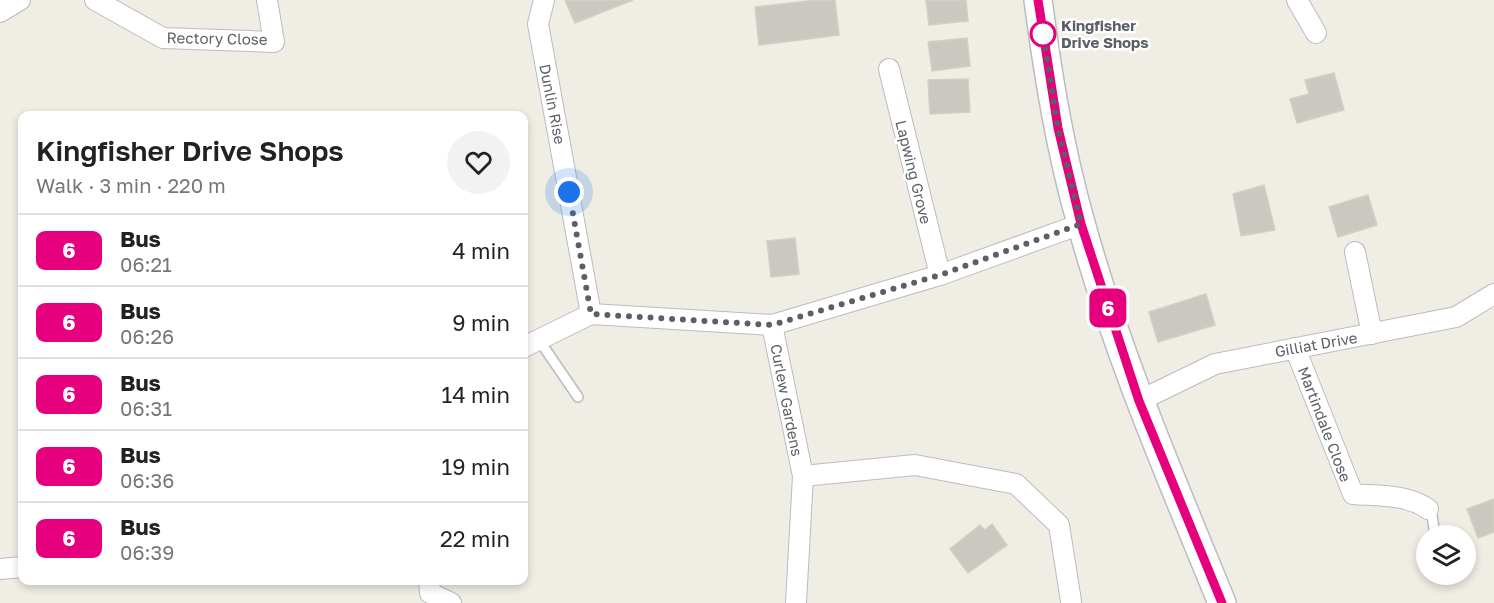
<!DOCTYPE html>
<html lang="en">
<head>
<meta charset="utf-8">
<style>
  :root { --surface:#fff; --page:#f2f2f2; --text:#222; --muted:#767676; --line:#e0e0e0 }
  body { margin:0; font-family:"Golos Text",sans-serif; background:var(--page); color:var(--text); height:100vh; display:flex; flex-direction:column; font-size:22px; white-space:nowrap }
  * { box-sizing:border-box; margin:0 }
  p { font-size:20px; color:var(--muted) }
  .icon { flex:none; width:33px; height:33px; fill:none; stroke:currentColor; stroke-width:2; stroke-linecap:round; stroke-linejoin:round }
  .map { position:relative; flex:1; overflow:hidden }
  .drawer { position:absolute; left:18px; top:111px; width:510px; height:474px; display:flex; flex-direction:column; background:var(--surface); border-radius:12px; box-shadow:0 3px 9px #0003 }
  .drawer>* { flex:none }
  .badge { padding:0 12px; border-radius:9px; font-size:21px; line-height:39px }
  .tools { position:absolute; left:1416px; top:525px; display:grid; gap:12px }
  .tools a { display:grid; place-items:center; width:60px; height:60px; border-radius:50%; background:var(--surface); box-shadow:0 3px 9px #0003; font-size:30px }
  .you { position:absolute; width:30px; height:30px; margin:-15px; border:4px solid #fff; border-radius:50%; background:#1a73e8; box-shadow:0 0 0 9px #1a73e833 }
  .map>.badge { position:absolute; translate:-50% -50%; box-shadow:0 0 0 3px #fff }
  .round { display:grid; place-items:center; flex:none; width:63px; height:63px; border-radius:32px; background:var(--page) }
  .summary { display:flex; align-items:center; justify-content:space-between; height:102px; padding:0 18px }
  h1 { font-size:28px; font-weight:600; line-height:45px }
  ul { padding:0; list-style:none }
  li { display:flex; align-items:center; gap:18px; height:72px; padding:0 18px; border-top:2px solid var(--line) }
  li div { flex:1 }
  li b { display:block; font-size:22px }
  li em { font-style:normal }
  li .badge { min-width:66px; font-weight:700; text-align:center }
  .map>svg:first-child { display:block }
  .building { fill:#cbc8c1; stroke:#d5cfc2; stroke-width:1.5 }
  .lines { fill:none; stroke-linecap:round; stroke-linejoin:round }
  .lane-casing { stroke:#b9bcc1; stroke-width:12 }
  .street-casing { stroke:#b9bcc1; stroke-width:22 }
  .secondary-casing { stroke:#b9bdc3; stroke-width:30 }
  .lane { stroke:#fff; stroke-width:9 }
  .street { stroke:#fff; stroke-width:20 }
  .secondary { stroke:#fff; stroke-width:27 }
  .line-casing { stroke:#fff; stroke-width:14 }
  .line { stroke:#e6007e; stroke-width:9 }
  .walk { stroke:#5c6066; stroke-width:6; stroke-dasharray:0 10.8 }
  .stop-dot { fill:#fff; stroke:#e6007e; stroke-width:3 }
  .labels { text-anchor:middle; dominant-baseline:central; stroke-width:5; stroke-linejoin:round; paint-order:stroke }
  .stop-label { font-size:15px; font-weight:bold; fill:#5c6066; stroke:#fff; text-anchor:start }
  .street-label { font-size:15px; fill:#5c6066; stroke:#fff }
</style>
</head>
<body>
<div class="map">
<svg width="1494" height="603" viewBox="0 0 1494 603">
  <rect width="100%" height="100%" fill="#f0ede4"/>
  <g class="building">
    <polygon points="565,0 633,0 575,23"/>
    <polygon points="817,0 835,0 839,35 759,45 755,7"/>
    <polygon points="926,0 966,0 968,21 929,25"/>
    <polygon points="967,38 970,66 932,71 928,42"/>
    <polygon points="1334,73 1344,110 1297,123 1290,99 1309,94 1305,80"/>
    <polygon points="968,79 970,112 930,114 928,80"/>
    <polygon points="1264,185 1275,230 1241,236 1233,194"/>
    <polygon points="1368,195 1377,225 1338,237 1329,207"/>
    <polygon points="795,238 799,274 771,277 767,241"/>
    <polygon points="1206,294 1215,325 1158,342 1149,312"/>
    <polygon points="1494,499 1494,532 1478,538 1467,509"/>
    <polygon points="992,524 1007,545 968,573 950,549 980,525 985,530"/>
  </g>
  <g class="lines">
    <g class="lane-casing">
      <g id="lane">
        <polyline points="539,340 578,397"/>
        <polyline points="1428,509 1432,515 1435,536"/>
      </g>
    </g>
    <g class="street-casing">
      <g id="street">
        <polyline points="95,0 163,38 274,42 267,0"/>
        <polyline points="544,0 538,24 591,314"/>
        <polyline points="1297,0 1316,33"/>
        <polyline points="0,12 20,0"/>
        <polyline points="889,69 940,275"/>
        <polyline points="1355,252 1372,334"/>
        <polyline points="772,325 803,476"/>
        <polyline points="524,347 591,314 772,325 940,275 1081,224"/>
        <path d="M1295 348 1353 494C1378 496 1407 494 1428 509"/>
        <polyline points="1139,401 1215,364 1456,317 1494,294"/>
        <polyline points="0,569 22,567"/>
        <polyline points="429,580 430,593 451,603"/>
        <polyline points="796,603 803,476 915,465 1016,484 1059,525 1071,601"/>
      </g>
    </g>
    <g class="secondary-casing">
      <path id="secondary" d="M1038 0C1048 75 1060 150 1081 223 1117 354 1171 478 1222 603"/>
    </g>
    <use href="#lane" class="lane"/>
    <use href="#street" class="street"/>
    <use href="#secondary" class="secondary"/>
  </g>
  <g class="lines">
    <g class="line-casing">
      <polyline id="line" points="1038,0 1058,128 1081,224 1139,401 1222,603"/>
    </g>
    <use href="#line" class="line"/>
    <polyline class="walk" points="569,192 591,314 772,325 940,275 1081,224 1058,128 1043,34"/>
  </g>
  <circle class="stop-dot" cx="1043" cy="34" r="12"/>
  <g class="labels">
    <g class="stop-label">
      <text x="1061" y="25">Kingfisher<tspan x="1061" dy="17">Drive Shops</tspan></text>
    </g>
    <g class="street-label">
      <text transform="translate(217 38) rotate(1)">Rectory Close</text>
      <text transform="translate(553 104) rotate(79)">Dunlin Rise</text>
      <text transform="translate(914 172) rotate(76)">Lapwing Grove</text>
      <text transform="translate(1316 344) rotate(-10)">Gilliat Drive</text>
      <text transform="translate(787 400) rotate(79)">Curlew Gardens</text>
      <text transform="translate(1325 424) rotate(69)">Martindale Close</text>
    </g>
  </g>
</svg>
<div class="tools">
<a><svg class="icon" aria-label="layers" viewBox="0 0 24 24"><path d="M12 4l9 5-9 5-9-5zM3 14l9 5 9-5"/></svg></a>
</div>
<div class="you" style="left:569px;top:192px"></div>
<b class="badge" style="left:1108px;top:308px;background:#e6007e;color:#fff">6</b>
<section class="drawer">
<div class="summary"><div><h1>Kingfisher Drive Shops</h1><p>Walk · 3 min · 220 m</p></div><a class="round"><svg class="icon" aria-label="heart" viewBox="0 0 24 24"><path d="M12 20l-8-8c-3-5 5-10 8-4 3-6 11-1 8 4z"/></svg></a></div>
<ul>
<li><span class="badge" style="background:#e6007e;color:#fff">6</span><div><b>Bus</b><p>06:21</p></div><em>4 min</em></li>
<li><span class="badge" style="background:#e6007e;color:#fff">6</span><div><b>Bus</b><p>06:26</p></div><em>9 min</em></li>
<li><span class="badge" style="background:#e6007e;color:#fff">6</span><div><b>Bus</b><p>06:31</p></div><em>14 min</em></li>
<li><span class="badge" style="background:#e6007e;color:#fff">6</span><div><b>Bus</b><p>06:36</p></div><em>19 min</em></li>
<li><span class="badge" style="background:#e6007e;color:#fff">6</span><div><b>Bus</b><p>06:39</p></div><em>22 min</em></li>
</ul>
</section>
</div>
</body>
</html>
